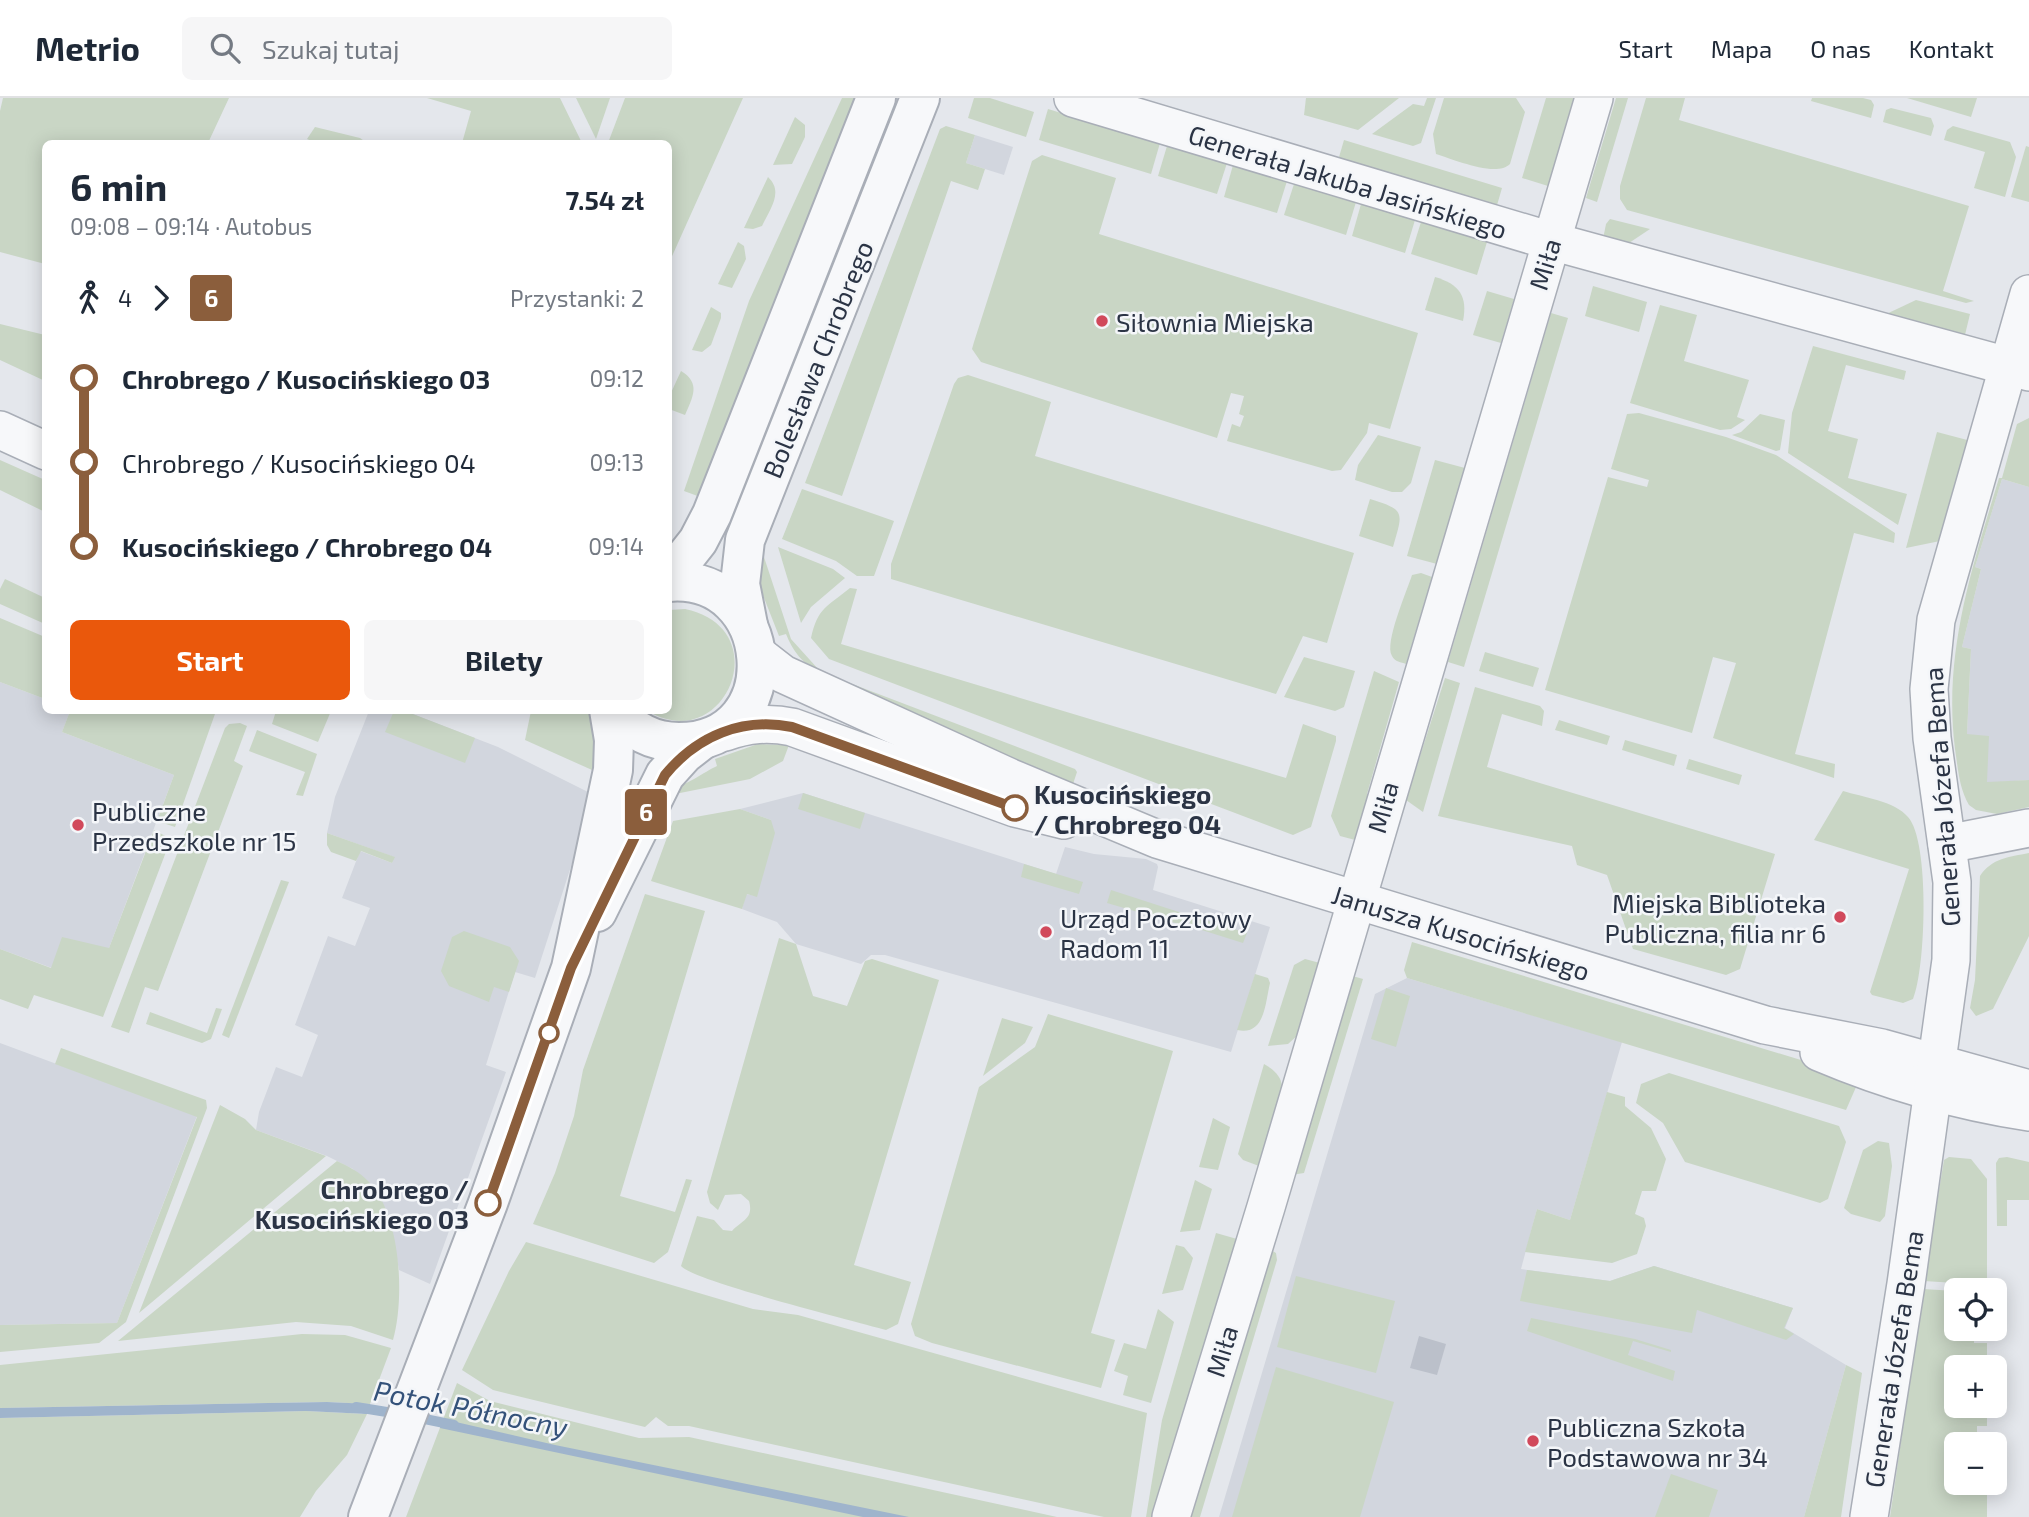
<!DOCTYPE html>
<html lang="pl">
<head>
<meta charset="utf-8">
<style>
  :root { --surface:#fff; --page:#f6f6f7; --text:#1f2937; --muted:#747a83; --line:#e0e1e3; --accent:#ea580c }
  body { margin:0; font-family:"Exo 2",sans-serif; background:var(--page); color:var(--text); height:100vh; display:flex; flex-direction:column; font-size:26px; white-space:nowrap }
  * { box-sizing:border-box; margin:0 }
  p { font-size:23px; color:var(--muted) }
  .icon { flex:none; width:38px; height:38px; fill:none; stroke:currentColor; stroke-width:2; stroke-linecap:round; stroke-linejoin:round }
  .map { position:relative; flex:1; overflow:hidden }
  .panel { position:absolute; left:42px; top:42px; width:630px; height:574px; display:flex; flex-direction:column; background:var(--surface); border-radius:10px; box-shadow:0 4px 18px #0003 }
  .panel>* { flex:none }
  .badge { padding:0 14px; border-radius:5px; font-size:24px; line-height:46px }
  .buttons { position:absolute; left:1944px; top:1180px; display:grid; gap:14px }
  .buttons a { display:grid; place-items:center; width:63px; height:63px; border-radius:10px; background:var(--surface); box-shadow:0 4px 18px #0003; font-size:35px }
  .map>.badge { position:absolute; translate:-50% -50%; box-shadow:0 0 0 4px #fff }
  .legs { display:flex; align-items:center; gap:10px; height:77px; padding:0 28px; font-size:23px }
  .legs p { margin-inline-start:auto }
  .headline { display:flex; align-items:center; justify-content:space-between; height:119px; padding:0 28px }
  h1 { font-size:38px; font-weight:700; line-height:52px }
  .primary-button { display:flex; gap:14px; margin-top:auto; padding:14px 28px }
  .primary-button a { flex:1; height:80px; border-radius:10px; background:var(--accent); color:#fff; font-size:28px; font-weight:700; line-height:80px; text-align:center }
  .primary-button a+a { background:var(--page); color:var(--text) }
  ul { padding:0 28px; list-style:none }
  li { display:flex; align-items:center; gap:24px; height:84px; font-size:26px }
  li i { display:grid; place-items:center; width:10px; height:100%; margin:0 9px; background:currentColor }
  li i::after { content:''; width:18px; height:18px; margin:-9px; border:5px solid; border-radius:50%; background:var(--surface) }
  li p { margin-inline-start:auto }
  li:first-child i { background:linear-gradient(#0000 50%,currentColor 0) }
  li:last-child i { background:linear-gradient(currentColor 50%,#0000 0) }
  header { display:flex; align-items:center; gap:42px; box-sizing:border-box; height:98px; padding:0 35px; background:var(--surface); border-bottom:2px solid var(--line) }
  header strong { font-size:33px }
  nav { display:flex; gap:38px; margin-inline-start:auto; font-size:24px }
  .search { width:490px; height:63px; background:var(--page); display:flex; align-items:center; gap:18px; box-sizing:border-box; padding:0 24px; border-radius:10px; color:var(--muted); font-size:26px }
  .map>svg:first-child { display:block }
  .built { fill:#d2d6de }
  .green { fill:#c9d6c5 }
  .water { fill:#9fb4cc }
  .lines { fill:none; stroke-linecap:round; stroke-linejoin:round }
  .stream { stroke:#9fb4cc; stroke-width:10 }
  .building { fill:#bbc0ca }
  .minor-casing { stroke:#a9aeb7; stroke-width:40 }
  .tertiary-casing { stroke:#a9aeb7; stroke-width:42 }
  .minor { stroke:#f7f8fa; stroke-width:37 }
  .tertiary { stroke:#f7f8fa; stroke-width:38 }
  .line-1-casing { stroke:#fff; stroke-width:16 }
  .line-1 { stroke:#8b5e3c; stroke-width:10 }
  .poi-dot { fill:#d1495b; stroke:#f4f6f9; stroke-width:2.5 }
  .stop-1-dot { fill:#fff; stroke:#8b5e3c; stroke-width:3.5 }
  .labels { text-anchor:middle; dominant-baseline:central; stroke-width:5; stroke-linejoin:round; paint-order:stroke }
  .street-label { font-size:26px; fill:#2b3445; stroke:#f4f6f9 }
  .poi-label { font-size:26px; fill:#2b3445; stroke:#f4f6f9; text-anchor:start }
  .stop-label { font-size:26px; font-weight:bold; fill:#2b3445; stroke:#f4f6f9; text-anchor:start }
  .water-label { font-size:28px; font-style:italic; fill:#34527a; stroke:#f4f6f9 }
</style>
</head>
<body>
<header>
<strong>Metrio</strong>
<div class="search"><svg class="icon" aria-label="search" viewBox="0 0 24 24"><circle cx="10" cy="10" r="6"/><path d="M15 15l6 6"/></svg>Szukaj tutaj</div>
<nav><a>Start</a><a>Mapa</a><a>O nas</a><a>Kontakt</a></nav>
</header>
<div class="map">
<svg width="2029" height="1419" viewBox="0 0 2029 1419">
  <rect width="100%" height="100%" fill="#e4e7ec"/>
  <g class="built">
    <polygon points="975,37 1013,49 1004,77 966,65"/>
    <polygon points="2002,381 2029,389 2029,682 1987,685 1967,636 1971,551 1962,549 1981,471 1975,469"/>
    <polygon points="0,584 45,601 46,612 70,613 62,634 174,677 109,850 58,852 52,870 0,851"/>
    <polygon points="369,613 405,613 498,649 594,697 535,880 515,874 486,967 506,974 430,1186 399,1172 392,1135 353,1071 327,1058 256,1032 259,1014 276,969 302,979 318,937 295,927 328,838 355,848 370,810 342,800 360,753 392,765 394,759 327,735 335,699"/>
    <polygon points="803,695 1056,776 1065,749 1094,756 1146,761 1157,766 1158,769 1153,792 1270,829 1231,954 885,857 871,857 861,866 796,846 777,824 742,811 746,796 756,798 771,722 740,711"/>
    <polygon points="1407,880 1622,944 1570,1122 1537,1111 1521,1171 1610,1183 1654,1168 1793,1210 1785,1230 1846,1267 1804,1419 1219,1419 1375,896"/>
    <polygon points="0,945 197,1018 117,1225 0,1227"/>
  </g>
  <g class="green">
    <polygon points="3,0 229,0 208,45 46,46 45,166 0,154 0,13"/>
    <polygon points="427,0 560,0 582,45 462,45 471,13"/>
    <polygon points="576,0 610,0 596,41"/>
    <polygon points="625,0 743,0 669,165 668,46 608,45"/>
    <polygon points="842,0 857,0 703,400 684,393 749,203"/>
    <polygon points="974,0 990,0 1034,14 1026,39 968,20"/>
    <polygon points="1306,0 1399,0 1358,32 1304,17"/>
    <polygon points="1427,0 1436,0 1421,45 1413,48 1372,36 1413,6 1424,8"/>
    <path d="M1444 0H1516L1525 14 1510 66C1496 80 1453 61 1436 56L1433 36Z"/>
    <polygon points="1546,0 1574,0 1548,88 1522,80"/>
    <polygon points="1616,0 1628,0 1597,104 1586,100"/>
    <polygon points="1646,0 1685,0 1679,22 1969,108 1943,193 1974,203 1966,205 1627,112 1620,101 1620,88"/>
    <polygon points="1812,0 1863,0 1871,2 1874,7 1871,20 1811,3"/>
    <polygon points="1907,0 1977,0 1971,19"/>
    <polygon points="1891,10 1931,20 1934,28 1931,38 1883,24 1886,12"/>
    <polygon points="1048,11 1160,45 1151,76 1039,42"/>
    <polygon points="795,19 805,27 805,39 792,66 773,67"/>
    <polygon points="946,28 975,37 966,65 985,71 978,92 951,83 842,398 805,385 940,31"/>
    <polygon points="1953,28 2010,44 2016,59 2005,99 1974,90 1985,54 1944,42 1947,32"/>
    <polygon points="315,29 360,40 367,45 316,45 307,41"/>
    <polygon points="1344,42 1502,90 1495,114 1337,66"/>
    <polygon points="1167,48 1227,65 1217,96 1158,78"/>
    <polygon points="2026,48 2029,49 2029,104 2011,99"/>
    <polygon points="1042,57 1116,80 1099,136 1418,235 1390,331 1369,325 1367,335 1341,372 1332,373 1227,343 1232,326 1240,329 1244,318 1239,316 1244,298 1231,295 1217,340 981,264 972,251 974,244 1032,63"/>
    <polygon points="1233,67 1287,83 1277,115 1224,99"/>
    <path d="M768 79C784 94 770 111 762 128L753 131 744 130Z"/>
    <polygon points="1294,86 1356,104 1346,137 1284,117"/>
    <polygon points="1361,106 1415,122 1405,155 1352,138"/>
    <polygon points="1610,121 1650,131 1620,151 1602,146 1606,126"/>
    <polygon points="1421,124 1487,144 1477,177 1411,156"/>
    <polygon points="738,144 744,148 746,161 732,190 718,186"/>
    <path d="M1435 179C1459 186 1468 198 1463 223L1425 212Z"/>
    <polygon points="1593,188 1647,204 1639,234 1585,218"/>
    <polygon points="1487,193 1514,201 1501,245 1473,237"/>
    <polygon points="1916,202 1970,216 1964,241 1880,219"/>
    <polygon points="1660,207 1697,217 1684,263 1749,282 1737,319 1745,322 1731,331 1720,332 1630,305"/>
    <polygon points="711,209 721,215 721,220 711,247 702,254 692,252"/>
    <polygon points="1551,215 1568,220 1464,569 1448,564"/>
    <polygon points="0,226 45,237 45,283 0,262"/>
    <polygon points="1813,248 1906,273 1904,282 1846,267 1828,333 1858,341 1848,380 1907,396 1898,427 1788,355 1792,315"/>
    <path d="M681 273C701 285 693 299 685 317L669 311V299Z"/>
    <polygon points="968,277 1051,304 1035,358 1354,455 1327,545 1303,538 1276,596 891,481 891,466 954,286 958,280"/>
    <polygon points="1639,315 1726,339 1776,357 1895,435 1894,445 1854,435 1795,656 1835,666 1834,680 1713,640 1736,565 1713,559 1692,635 1545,592 1608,379 1647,389 1649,382 1611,371 1627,316"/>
    <polygon points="1760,316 1785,322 1780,352 1776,353 1732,337 1741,334"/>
    <path d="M2029 320V389L2002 381 1975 469 1981 471 1962 549 1971 551 1967 636 1989 638 1987 684 2029 682V709L1997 716 1976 712 1969 707C1959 690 1958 670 1955 651 1943 555 1972 470 1999 380H2002L2017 326Z"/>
    <polygon points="1937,334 1971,343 1940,443 1906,450"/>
    <polygon points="1378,337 1421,349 1411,385 1402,394 1392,394 1355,382 1358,367"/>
    <polygon points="0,362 45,382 45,414 0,392"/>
    <polygon points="1435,362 1465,370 1437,466 1407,458"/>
    <polygon points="802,391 894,423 874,478 857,478 836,463 782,441"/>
    <path d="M1370 401C1406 412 1403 414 1393 449L1359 438Z"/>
    <polygon points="778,449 833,471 845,480 811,509 801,525"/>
    <path d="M761 450 791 541 819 572C803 568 792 551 786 536L779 538 759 487Z"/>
    <path d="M1421 475 1432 479 1406 566C1401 564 1395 564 1392 558 1384 545 1407 493 1412 477Z"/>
    <polygon points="5,481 45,500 45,526 0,506 0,491"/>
    <path d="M850 490 857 491 841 546 1286 680 1303 626 1336 638V643L1311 729 1293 737 829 561 811 540C818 509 827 509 850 490Z"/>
    <path d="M685 511C779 531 724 659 648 613L668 612 669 512Z"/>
    <polygon points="0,520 45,539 45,601 0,584"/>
    <polygon points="1485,554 1539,570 1533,589 1479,573"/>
    <polygon points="1304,559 1355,573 1344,609 1335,613 1284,599"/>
    <polygon points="1374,573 1399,584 1367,696 1372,698 1359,743 1340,738 1331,718"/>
    <polygon points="1445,580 1460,585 1423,714 1406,702"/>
    <polygon points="847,584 1075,671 1077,674 1072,689 844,591"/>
    <polygon points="1475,589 1540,608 1544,613 1542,628 1502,616 1487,669 1775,756 1740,871 1726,877 1633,851 1607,777 1577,767 1572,748 1438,718"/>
    <polygon points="216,613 175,729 157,723 174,677 62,634 70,613"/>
    <polygon points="276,613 276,612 331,613 318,644 272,626"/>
    <polygon points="394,613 405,613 475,640 465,665 385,634"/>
    <polygon points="531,613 589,613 596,627 601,676 525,642"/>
    <polygon points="1559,622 1610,638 1607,647 1555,632"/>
    <polygon points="240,625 247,628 234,663 243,668 158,893 145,889 129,935 111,929 225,630 229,626"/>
    <polygon points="257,632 317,656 303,698 296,697 305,674 249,653"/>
    <polygon points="1625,642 1677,657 1674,668 1622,652"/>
    <path d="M758 646 789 647 783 663 750 681 680 695 670 694 673 689C686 688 704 674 717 668L715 661Z"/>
    <polygon points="1689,661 1742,677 1739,687 1686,671"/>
    <path d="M1843 693C1862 699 1895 703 1908 719 1930 743 1926 871 1913 901L1903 905 1872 897 1870 894 1909 771 1814 742Z"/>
    <polygon points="803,695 865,715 860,731 798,711"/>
    <polygon points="740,711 771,722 775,735 757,799 747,796 742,811 651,783 673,723"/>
    <polygon points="154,732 171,741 169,746 103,919 34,897 28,911 0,901 0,851 51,870 62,839 109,850"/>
    <polygon points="327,735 395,759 392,765 361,753 356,763 331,754 327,747"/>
    <path d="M2029 755V838L1993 911 1976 918 1970 910 1975 882 1980 778C1992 760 2009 759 2029 755Z"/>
    <polygon points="1024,766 1083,784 1079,796 1021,779"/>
    <polygon points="281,782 289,784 229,940 222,937"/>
    <polygon points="1111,792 1185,816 1182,827 1107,805"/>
    <polygon points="645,796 705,813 620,1098 675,1114 686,1081 692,1082 668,1154 654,1165 533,1126 555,1075 574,1018 583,972"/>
    <polygon points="1192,818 1247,835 1243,845 1189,828"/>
    <polygon points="464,833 510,849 519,863 509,894 494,889 489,904 449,888 441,873 452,839"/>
    <path d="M779 840 796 846 813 898 847 908 865 863 872 861 939 882 854 1167 911 1184 898 1226 886 1232C855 1223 693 1183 681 1168L697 1118 714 1122 723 1132 732 1133C742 1122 754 1121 749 1103L741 1096 725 1097 718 1112 710 1105 707 1094Z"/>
    <polygon points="1412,844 1860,980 1846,1012 1407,880 1404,872"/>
    <polygon points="1305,861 1320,865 1298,937 1288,946 1268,948 1294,867"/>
    <path d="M1255 876 1268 880 1270 885C1265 906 1265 938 1237 932Z"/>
    <polygon points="1349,877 1363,881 1304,1075 1291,1077"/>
    <polygon points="1386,890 1410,898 1396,949 1371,941"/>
    <polygon points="216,910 222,911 211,941 202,945 146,926 150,914 207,935"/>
    <polygon points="1048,916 1173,953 1091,1235 1115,1242 1101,1290 932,1245 915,1238 911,1226 979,989 1035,949"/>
    <polygon points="1002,920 1033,929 1025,945 983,978"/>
    <polygon points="61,950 206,1002 207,1010 126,1224 99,1245 0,1254 0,1227 117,1225 197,1019 55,966"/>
    <path d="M1264 966C1273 971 1281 978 1282 988L1259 1068 1243 1062 1238 1056Z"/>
    <polygon points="1669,975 1839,1028 1846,1044 1828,1101 1820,1105 1685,1064 1663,1025 1636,1005 1641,986"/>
    <polygon points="1607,994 1625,999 1625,1008 1651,1030 1666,1061 1656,1093 1642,1093 1635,1116 1644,1120 1646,1128 1637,1156 1612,1165 1525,1154 1537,1111 1570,1122"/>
    <polygon points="220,1007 245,1021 256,1032 326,1058 139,1215"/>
    <polygon points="1213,1020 1230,1029 1218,1072 1199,1069"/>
    <polygon points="1878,1043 1889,1045 1892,1068 1885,1118 1880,1124 1851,1116 1844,1110 1863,1052"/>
    <polygon points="1949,1059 1971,1061 1987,1081 1987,1187 1924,1183 1944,1062"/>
    <polygon points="2007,1059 2029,1064 2029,1102 2007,1102 2007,1128 1997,1128 1996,1065 1999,1060"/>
    <path d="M337 1063C348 1068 360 1074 369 1084 401 1117 405 1200 393 1242L351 1228 296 1224 118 1243Z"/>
    <polygon points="1195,1082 1212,1091 1200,1132 1180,1134"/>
    <polygon points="1216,1135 1237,1141 1155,1419 1146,1419 1162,1322"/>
    <polygon points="526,1144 753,1211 798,1217 1147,1315 1131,1419 1104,1419 689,1328 668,1328 656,1319 645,1329 493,1292 462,1272 509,1173"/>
    <polygon points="1176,1147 1184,1149 1193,1160 1183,1192 1162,1196"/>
    <polygon points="1269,1151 1276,1155 1277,1162 1200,1419 1189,1419"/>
    <polygon points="1654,1168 1793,1210 1784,1230 1794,1236 1786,1242 1697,1212 1692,1235 1520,1203 1527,1172 1610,1183"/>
    <polygon points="1296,1178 1395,1203 1376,1275 1277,1249"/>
    <polygon points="1923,1191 1956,1193 1956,1230 1987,1230 1987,1234 1974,1233 1974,1245 1987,1245 1987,1269 1956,1269 1956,1307 1987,1307 1987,1328 1977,1328 1977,1338 1987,1338 1987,1346 1956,1346 1956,1384 1987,1384 1987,1419 1890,1419"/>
    <polygon points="1158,1211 1174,1224 1151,1305 1123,1297 1128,1278 1114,1273 1124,1245 1146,1251"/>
    <polygon points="1531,1220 1635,1241 1671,1252 1671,1254 1633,1243 1628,1257 1675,1273 1673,1283 1527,1233"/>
    <polygon points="302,1236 345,1237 391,1250 370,1306 327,1304 0,1310 0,1267"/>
    <polygon points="1846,1267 1862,1275 1841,1419 1804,1419"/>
    <polygon points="1276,1269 1394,1304 1360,1419 1232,1419"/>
    <polygon points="457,1285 490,1303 639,1340 689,1339 1057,1419 406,1419"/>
    <polygon points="306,1313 367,1316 347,1357 316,1393 300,1419 0,1419 0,1320"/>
    <polygon points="1671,1376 1718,1392 1709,1419 1655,1419"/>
  </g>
  <g class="water">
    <polygon points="327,1304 370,1306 367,1316 306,1313 0,1320 0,1310"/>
    <polygon points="443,1321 555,1347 909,1419 863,1419 440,1330"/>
  </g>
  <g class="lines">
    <g class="stream">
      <polyline points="356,1309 399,1316"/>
      <polyline points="415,1319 454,1327"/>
    </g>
  </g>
  <polygon class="building" points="1419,1238 1446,1246 1437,1277 1410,1270"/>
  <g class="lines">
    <g class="minor-casing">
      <g id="minor">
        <polyline points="1073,0 1551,143 2029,274"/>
        <polyline points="0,332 46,353"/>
        <polyline points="756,555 783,576 1011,680 1157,741 1765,927 1882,950 2029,991"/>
        <path d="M725 634C748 626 768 624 792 629L1015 710 1064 722"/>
        <polyline points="1947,746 2029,730"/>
        <path d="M1819 954C1885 982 1957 1003 2029 1014"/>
        <polyline points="1171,1419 1266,1109 1594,0"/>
        <polyline points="1869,1419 1906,1186 1951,862 1952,784 1932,640 1929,591 1936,522 2029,196"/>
      </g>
    </g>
    <g class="tertiary-casing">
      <g id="tertiary">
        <polyline points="668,481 698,443 712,416 876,0"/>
        <polyline points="748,527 740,486 745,442 920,0"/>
        <path d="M615 612C633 633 652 644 679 644 791 644 777 474 668 484"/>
        <polyline points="597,814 665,677 684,656 702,642"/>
        <polyline points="368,1419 488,1105 571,870 613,672 614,642 609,612"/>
      </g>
    </g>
    <use href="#minor" class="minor"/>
    <use href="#tertiary" class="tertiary"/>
  </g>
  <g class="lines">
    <g class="line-1-casing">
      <path id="line-1" d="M488 1105 571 870 665 677C697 638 742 619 792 629L1015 710"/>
    </g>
    <use href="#line-1" class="line-1"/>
  </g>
  <g class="poi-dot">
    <circle cx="1102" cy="223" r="7"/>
    <circle cx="78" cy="727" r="7"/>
    <circle cx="1840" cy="819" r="7"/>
    <circle cx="1046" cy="834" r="7"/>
    <circle cx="1533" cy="1343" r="7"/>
  </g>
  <g class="stop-1-dot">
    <circle cx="1015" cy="710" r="12"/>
    <circle cx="549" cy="935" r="9"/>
    <circle cx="488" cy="1105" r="12"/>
  </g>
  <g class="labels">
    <g class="street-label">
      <text transform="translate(1348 83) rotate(17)">Generała Jakuba Jasińskiego</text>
      <text transform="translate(1544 166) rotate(-73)">Miła</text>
      <text transform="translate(817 261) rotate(-68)">Bolesława Chrobrego</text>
      <text transform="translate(1941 699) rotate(-94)">Generała Józefa Bema</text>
      <text transform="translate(1382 709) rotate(-74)">Miła</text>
      <text transform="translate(1461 834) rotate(17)">Janusza Kusocińskiego</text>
      <text transform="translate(1221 1253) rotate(-73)">Miła</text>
      <text transform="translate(1893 1261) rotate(-81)">Generała Józefa Bema</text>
    </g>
    <g class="poi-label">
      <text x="1116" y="223">Siłownia Miejska</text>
      <text x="92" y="712">Publiczne<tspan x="92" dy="30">Przedszkole nr 15</tspan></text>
      <text x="1826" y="804" text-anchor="end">Miejska Biblioteka<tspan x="1826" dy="30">Publiczna, filia nr 6</tspan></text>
      <text x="1060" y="819">Urząd Pocztowy<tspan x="1060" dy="30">Radom 11</tspan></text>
      <text x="1547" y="1328">Publiczna Szkoła<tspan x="1547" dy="30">Podstawowa nr 34</tspan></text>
    </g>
    <g class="stop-label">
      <text x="1034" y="695">Kusocińskiego<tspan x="1034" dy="30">/ Chrobrego 04</tspan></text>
      <text x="469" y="1090" text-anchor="end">Chrobrego /<tspan x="469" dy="30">Kusocińskiego 03</tspan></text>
    </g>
    <g class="water-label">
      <text transform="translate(471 1310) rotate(11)">Potok Północny</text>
    </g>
  </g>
</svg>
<div class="buttons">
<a><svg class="icon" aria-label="locate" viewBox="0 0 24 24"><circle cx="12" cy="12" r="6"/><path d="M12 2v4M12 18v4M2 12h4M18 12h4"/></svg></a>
<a>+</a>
<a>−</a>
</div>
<b class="badge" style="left:646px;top:714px;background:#8b5e3c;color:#fff">6</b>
<section class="panel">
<div class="headline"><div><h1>6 min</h1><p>09:08 – 09:14 · Autobus</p></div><b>7.54 zł</b></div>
<div class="legs"><svg class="icon" aria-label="walk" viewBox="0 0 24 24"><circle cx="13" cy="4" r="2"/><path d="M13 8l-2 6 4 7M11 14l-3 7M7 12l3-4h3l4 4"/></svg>4<svg class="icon" aria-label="forward" viewBox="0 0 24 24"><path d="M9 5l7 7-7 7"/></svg><b class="badge" style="background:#8b5e3c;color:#fff">6</b><p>Przystanki: 2</p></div>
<ul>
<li><i style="color:#8b5e3c"></i><b>Chrobrego / Kusocińskiego 03</b><p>09:12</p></li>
<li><i style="color:#8b5e3c"></i><span>Chrobrego / Kusocińskiego 04</span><p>09:13</p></li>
<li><i style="color:#8b5e3c"></i><b>Kusocińskiego / Chrobrego 04</b><p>09:14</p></li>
</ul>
<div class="primary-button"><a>Start</a><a>Bilety</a></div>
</section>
</div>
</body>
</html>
